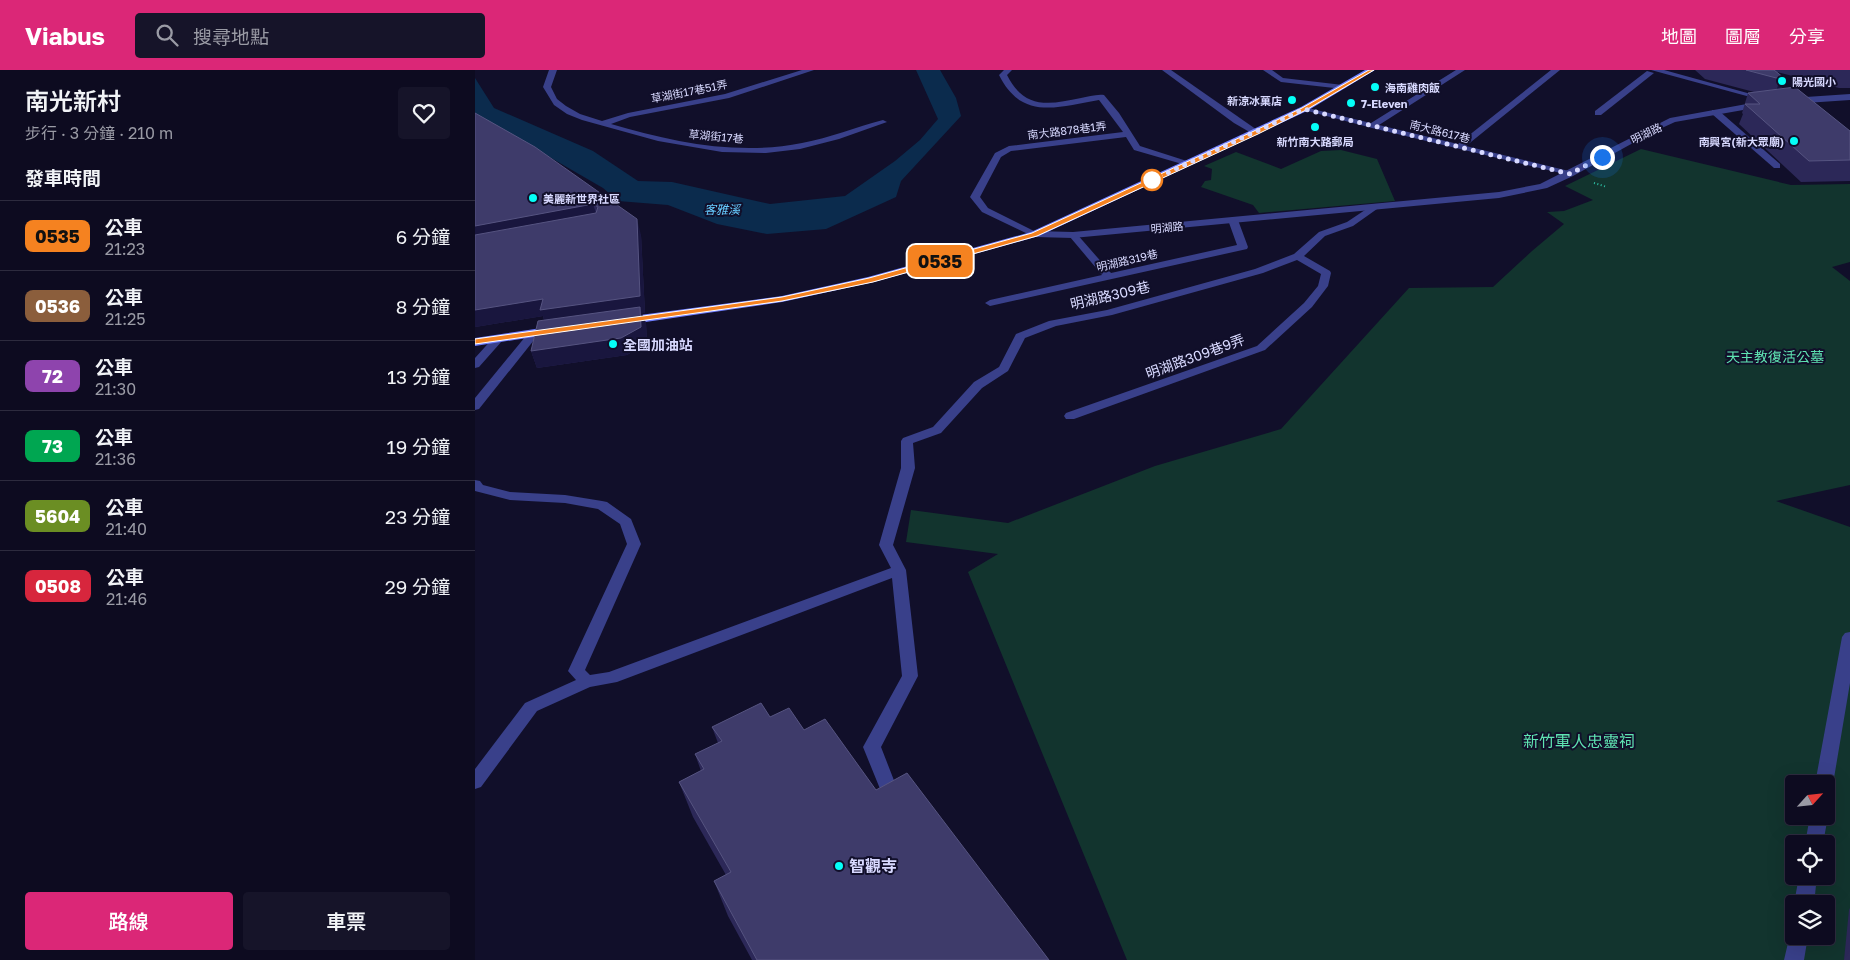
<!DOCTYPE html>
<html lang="zh-TW">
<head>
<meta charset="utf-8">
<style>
  :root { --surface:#0d0b20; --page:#161429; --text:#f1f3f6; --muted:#9a9ba5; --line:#2d2b3e; --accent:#db2777 }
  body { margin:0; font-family:"Golos Text","Noto Sans TC",sans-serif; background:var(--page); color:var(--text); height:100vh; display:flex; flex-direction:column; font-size:19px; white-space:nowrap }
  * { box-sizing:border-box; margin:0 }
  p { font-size:16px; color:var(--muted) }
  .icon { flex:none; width:28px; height:28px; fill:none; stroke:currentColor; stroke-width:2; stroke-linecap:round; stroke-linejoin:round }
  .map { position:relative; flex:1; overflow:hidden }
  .sheet { display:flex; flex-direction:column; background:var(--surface); width:475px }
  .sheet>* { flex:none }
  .badge { padding:0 10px; border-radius:8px; font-size:18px; line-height:32px }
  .needle { width:32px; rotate:63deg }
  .fabs { position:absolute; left:1310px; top:705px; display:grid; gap:10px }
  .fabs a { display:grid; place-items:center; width:50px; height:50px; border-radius:5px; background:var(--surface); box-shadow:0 5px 20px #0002,0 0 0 1px var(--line); font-size:25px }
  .you { position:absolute; width:25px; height:25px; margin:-12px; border:4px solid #fff; border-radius:50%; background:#1a73e8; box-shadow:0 0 0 8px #1a73e833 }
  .map>.badge { position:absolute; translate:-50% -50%; box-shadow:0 0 0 2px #fff }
  h2 { padding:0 25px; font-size:19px; line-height:45px }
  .round { display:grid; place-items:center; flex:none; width:52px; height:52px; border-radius:5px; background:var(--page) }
  .head { display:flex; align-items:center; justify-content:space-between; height:85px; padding:0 25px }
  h1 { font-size:24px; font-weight:600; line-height:38px }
  .cta { display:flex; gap:10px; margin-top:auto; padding:10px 25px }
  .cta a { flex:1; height:58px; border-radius:5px; background:var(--accent); color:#fff; font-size:20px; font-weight:600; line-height:58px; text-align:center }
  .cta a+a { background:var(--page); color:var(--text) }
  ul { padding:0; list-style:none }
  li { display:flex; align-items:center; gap:15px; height:70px; padding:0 25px; border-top:1px solid var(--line) }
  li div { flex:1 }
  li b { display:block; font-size:19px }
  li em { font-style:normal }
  li .badge { min-width:55px; font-weight:700; text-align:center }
  header { display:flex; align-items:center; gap:30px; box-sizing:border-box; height:70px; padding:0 25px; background:var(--accent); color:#fff }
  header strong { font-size:24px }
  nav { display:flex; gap:28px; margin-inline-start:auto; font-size:18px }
  .search { width:350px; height:45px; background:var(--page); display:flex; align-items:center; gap:12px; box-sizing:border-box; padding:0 18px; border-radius:5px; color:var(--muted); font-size:19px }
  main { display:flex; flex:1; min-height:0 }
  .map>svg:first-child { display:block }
  .green { fill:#12342e; fill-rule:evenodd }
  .water { fill:#0b2b4d }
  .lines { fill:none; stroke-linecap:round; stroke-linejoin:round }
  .path { stroke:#2cbfa4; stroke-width:2; stroke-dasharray:1 2.5; stroke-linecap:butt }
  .lane { fill:#39408a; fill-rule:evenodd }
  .street { fill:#39408a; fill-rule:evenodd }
  .secondary { fill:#6f7eff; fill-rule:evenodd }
  .wall { fill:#2c2858 }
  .shaded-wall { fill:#19163e }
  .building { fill:#3e3b6a; stroke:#565481 }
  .line { fill:#f58220; stroke:#fff }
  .walk { stroke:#d8d9ff; stroke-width:5; stroke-dasharray:0 9 }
  .poi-dot { fill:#04fff8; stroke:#110f2a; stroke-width:2 }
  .stop-dot { fill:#fff; stroke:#f58220; stroke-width:2.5 }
  .labels { text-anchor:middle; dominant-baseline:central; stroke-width:4; stroke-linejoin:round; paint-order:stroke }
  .far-poi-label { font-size:11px; font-weight:bold; fill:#d8d9ff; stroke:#110f2a; text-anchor:start }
  .far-street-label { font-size:11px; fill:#d8d9ff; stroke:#110f2a }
  .far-water-label { font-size:12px; font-style:italic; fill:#6cf; stroke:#110f2a }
  .street-label { font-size:14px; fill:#d8d9ff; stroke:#110f2a }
  .poi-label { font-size:14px; font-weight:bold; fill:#d8d9ff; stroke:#110f2a; text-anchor:start }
  .park-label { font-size:14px; fill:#5fe4b2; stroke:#110f2a }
  .near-park-label { font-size:16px; fill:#5fe4b2; stroke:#110f2a }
  .near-poi-label { font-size:16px; font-weight:bold; fill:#d8d9ff; stroke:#110f2a; text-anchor:start }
</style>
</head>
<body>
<header>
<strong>Viabus</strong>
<div class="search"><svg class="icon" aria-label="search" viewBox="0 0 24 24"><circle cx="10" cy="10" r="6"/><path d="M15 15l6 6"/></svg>搜尋地點</div>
<nav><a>地圖</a><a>圖層</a><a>分享</a></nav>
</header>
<main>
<section class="sheet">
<div class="head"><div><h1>南光新村</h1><p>步行 · 3 分鐘 · 210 m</p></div><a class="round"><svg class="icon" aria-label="heart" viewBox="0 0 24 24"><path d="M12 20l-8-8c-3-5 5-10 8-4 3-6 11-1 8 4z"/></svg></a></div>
<h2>發車時間</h2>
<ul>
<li><span class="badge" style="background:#f58220;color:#111">0535</span><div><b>公車</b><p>21:23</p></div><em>6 分鐘</em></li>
<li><span class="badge" style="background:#8b5e3c;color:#fff">0536</span><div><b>公車</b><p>21:25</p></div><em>8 分鐘</em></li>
<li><span class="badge" style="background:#8e44ad;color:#fff">72</span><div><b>公車</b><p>21:30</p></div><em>13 分鐘</em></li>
<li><span class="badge" style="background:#00a651;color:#fff">73</span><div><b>公車</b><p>21:36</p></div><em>19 分鐘</em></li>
<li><span class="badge" style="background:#6b8e23;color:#fff">5604</span><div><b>公車</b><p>21:40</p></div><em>23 分鐘</em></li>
<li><span class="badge" style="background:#d7263d;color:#fff">0508</span><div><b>公車</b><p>21:46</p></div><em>29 分鐘</em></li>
</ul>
<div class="cta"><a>路線</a><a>車票</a></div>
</section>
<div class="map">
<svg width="1375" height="890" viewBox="0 0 1375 890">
  <rect width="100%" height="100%" fill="#110f2a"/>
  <g class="green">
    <path d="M1166 79 1316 115 1375 114V192L1357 197 1375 211V415L1301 431 1375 457V890H652L493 502 523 484 431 472 436 440 533 453 680 396 806 359 934 218 1018 217 1057 181 1089 154 1072 142 1089 141 1118 130 1090 116ZM1319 714H1351V746H1319ZM1319 774H1351V806H1319ZM1319 834H1351V866H1319Z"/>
    <polygon points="866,80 902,89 920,131 784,143 778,135 726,117 730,111 736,110 737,99 729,96 761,82 806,99 846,81"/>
  </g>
  <polygon class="water" points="441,0 465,0 481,28 486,46 426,111 421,127 351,159 292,164 242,154 193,135 143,131 128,118 0,44 0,8 19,38 118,81 163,111 197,112 295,134 370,126 420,91 445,70 463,49"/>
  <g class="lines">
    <polyline class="path" points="1119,113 1132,117"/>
    <g class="lane">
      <path d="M74 0H82L76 17 82 29 91 36 105 44 127 51 153 43 250 24 327 0H339L254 28 155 47 136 54C197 72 263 86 327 73 355 68 381 57 408 50L412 52 364 69 325 79 291 83 247 82 183 71 107 50 92 44 79 35 68 17Z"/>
      <path d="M529 0H537L532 5C549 39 573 35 606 28 613 27 621 24 629 25L644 43 665 76 718 93 714 96 659 80 651 67 536 81 526 87 505 127 513 138 565 164 560 167 557 166 507 142 495 127 520 83 534 76 648 62 624 30C583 37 547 51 524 5Z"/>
      <polygon points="687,0 696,0 785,62 778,64 759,53"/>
      <polygon points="788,0 797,0 808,8 868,15 872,17 868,19 806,12"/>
      <polygon points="981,0 990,0 904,55 983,74 1076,0 1085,0 991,76 1098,102 1098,106 897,58 825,39 829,37 896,53"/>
      <polygon points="1176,0 1189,0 1294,29 1290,31"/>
      <polygon points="1237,40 1243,40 1305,94 1305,98 1299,98 1237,44"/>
      <polygon points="899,134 904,137 902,139 878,156 850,166 829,186 855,201 856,203 853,216 837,237 790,280 599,349 591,349 589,346 591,343 782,276 829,233 843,216 846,204 822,190 788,203 637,245 581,256 550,268 533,301 507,318 466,363 438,373 440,398 418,475 431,500 443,606 406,677 427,731 424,736 418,738 412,736 388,677 427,606 417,508 142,612 115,617 62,641 6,717 0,719 0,699 50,633 101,610 93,601 152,474 145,454 123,439 90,433 35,430 0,421 0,410 5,411 8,415 35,422 90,425 127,431 132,432 156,449 166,474 110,600 115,605 134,602 416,498 404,475 426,398 426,371 428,368 458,357 499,312 524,297 541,264 574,251 632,240 780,199 819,184 844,162 872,152"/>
      <polygon points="758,147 763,150 773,177 772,179 515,236 510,233 515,230 627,205 595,167 595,163 601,163 636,203 762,175 753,150"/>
      <polygon points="59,260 63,261 65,263 63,265 4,339 0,340 0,328 55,261"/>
      <polygon points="23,266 27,267 29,269 27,271 4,297 0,298 0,288 19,267"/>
      <polygon points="1375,562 1375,613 1358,714 1355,719 1351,720 1351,714 1340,714 1367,567 1370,563"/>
      <polygon points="1351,742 1353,746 1348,774 1330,774 1335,746 1351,746"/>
      <polygon points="1324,806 1342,806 1339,834 1319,834"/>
      <polygon points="1319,859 1319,866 1333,866 1329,890 1309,890 1316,860"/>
    </g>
    <g class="street">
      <polygon points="1172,1 1179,3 1126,45 1120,45 1120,41"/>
      <polygon points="1375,24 1375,30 1316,34 1312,31 1316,28"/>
      <polygon points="1288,31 1292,34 1291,36 1200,52 1178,62 1098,106 1072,118 1024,128 598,168 560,167 555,164 560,161 598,162 1024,122 1065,114 1195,48"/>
    </g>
    <g class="secondary">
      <polygon points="890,0 900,0 832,41 564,166 399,212 307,232 150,255 144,251 150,247 307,226 393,207 556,162 826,37"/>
      <polygon points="80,256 84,257 86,260 84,263 0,276 0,268"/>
    </g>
  </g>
  <g class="wall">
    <polygon points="1220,0 1375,0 1375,18 1364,18 1302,2 1309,8 1306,19 1375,61 1375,111 1326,112 1264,54 1268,44 1267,43 1273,23 1279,22 1230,9"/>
    <polygon points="0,43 166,165 170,243 167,243 171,253 172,273 152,285 62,298 56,281 69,250 68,246 0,257"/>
    <polygon points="295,647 329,660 401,720 574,890 277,890 253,846 239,811 251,805 218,747 204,712 226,701 220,684 243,673 237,657"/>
    <polygon points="1375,838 1375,890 1369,890 1374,840"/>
  </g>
  <g class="shaded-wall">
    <polygon points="1309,8 1303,27 1299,28 1305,9"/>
    <polygon points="118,134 123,149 0,173 0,156"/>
    <polygon points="162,149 166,165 170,243 167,243 171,253 172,273 152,285 62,298 56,281 71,256 68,246 0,257 0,240"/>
  </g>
  <g class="building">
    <polygon points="1271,0 1299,0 1309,8 1305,9"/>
    <polygon points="1320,17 1375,61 1375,90 1334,91 1270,34 1285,34 1273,23"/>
    <polygon points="0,43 60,77 162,149 165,226 65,240 68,229 0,240 0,165 121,143 123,137 118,134 0,156"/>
    <polygon points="165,237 166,257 146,268 56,281 63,251"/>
    <polygon points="286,633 295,647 314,638 329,660 350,649 401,720 432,703 574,890 282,890 239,811 256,802 204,712 229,699 220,684 247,671 237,657"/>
  </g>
  <polygon class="line" points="894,0 899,0 831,40 783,64 562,166 398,212 307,231 0,274 0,269 307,227 394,208 557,163 779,61 827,38"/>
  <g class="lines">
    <polyline class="walk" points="677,110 829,39 1095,104 1127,87"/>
  </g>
  <g class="poi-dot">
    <circle cx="1307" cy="11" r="5"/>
    <circle cx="900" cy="17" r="5"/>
    <circle cx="817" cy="30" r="5"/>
    <circle cx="876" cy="33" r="5"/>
    <circle cx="840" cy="57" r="5"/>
    <circle cx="1319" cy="71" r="5"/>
    <circle cx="58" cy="128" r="5"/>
    <circle cx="138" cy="274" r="5"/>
    <circle cx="364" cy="796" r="5"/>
  </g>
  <circle class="stop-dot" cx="677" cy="110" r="10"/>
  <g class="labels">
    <g class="far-poi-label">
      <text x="1317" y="11">陽光國小</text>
      <text x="910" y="17">海南雞肉飯</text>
      <text x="807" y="30" text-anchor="end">新涼冰菓店</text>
      <text x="886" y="33">7-Eleven</text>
      <text x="840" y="71" text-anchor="middle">新竹南大路郵局</text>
      <text x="1309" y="71" text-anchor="end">南興宮(新大眾廟)</text>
      <text x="68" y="128">美麗新世界社區</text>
    </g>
    <g class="far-street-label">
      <text transform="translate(214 21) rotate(-11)">草湖街17巷51弄</text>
      <text transform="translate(592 60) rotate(-7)">南大路878巷1弄</text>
      <text transform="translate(965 61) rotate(14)">南大路617巷</text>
      <text transform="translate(1171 63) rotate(-26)">明湖路</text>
      <text transform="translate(241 66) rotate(5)">草湖街17巷</text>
      <text transform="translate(692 157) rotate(-5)">明湖路</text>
      <text transform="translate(652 190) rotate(-13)">明湖路319巷</text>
    </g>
    <g class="far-water-label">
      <text x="247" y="139">客雅溪</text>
    </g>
    <g class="street-label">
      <text transform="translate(635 225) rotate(-13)">明湖路309巷</text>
      <text transform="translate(720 286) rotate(-20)">明湖路309巷9弄</text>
    </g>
    <g class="poi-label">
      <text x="148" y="274">全國加油站</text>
    </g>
    <g class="park-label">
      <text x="1300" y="286">天主教復活公墓</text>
    </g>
    <g class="near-park-label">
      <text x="1104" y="671">新竹軍人忠靈祠</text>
    </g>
    <g class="near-poi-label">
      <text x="374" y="796">智觀寺</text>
    </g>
  </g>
</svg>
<div class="fabs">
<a><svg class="needle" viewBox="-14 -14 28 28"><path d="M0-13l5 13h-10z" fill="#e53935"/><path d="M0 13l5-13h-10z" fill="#9a9ba5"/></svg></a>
<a><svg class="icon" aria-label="locate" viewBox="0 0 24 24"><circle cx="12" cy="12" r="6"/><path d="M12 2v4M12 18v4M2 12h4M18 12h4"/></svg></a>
<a><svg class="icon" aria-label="layers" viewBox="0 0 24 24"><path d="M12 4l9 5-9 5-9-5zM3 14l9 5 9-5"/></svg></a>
</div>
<div class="you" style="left:1127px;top:87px"></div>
<b class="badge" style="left:465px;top:191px;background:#f58220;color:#111">0535</b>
</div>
</main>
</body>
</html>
